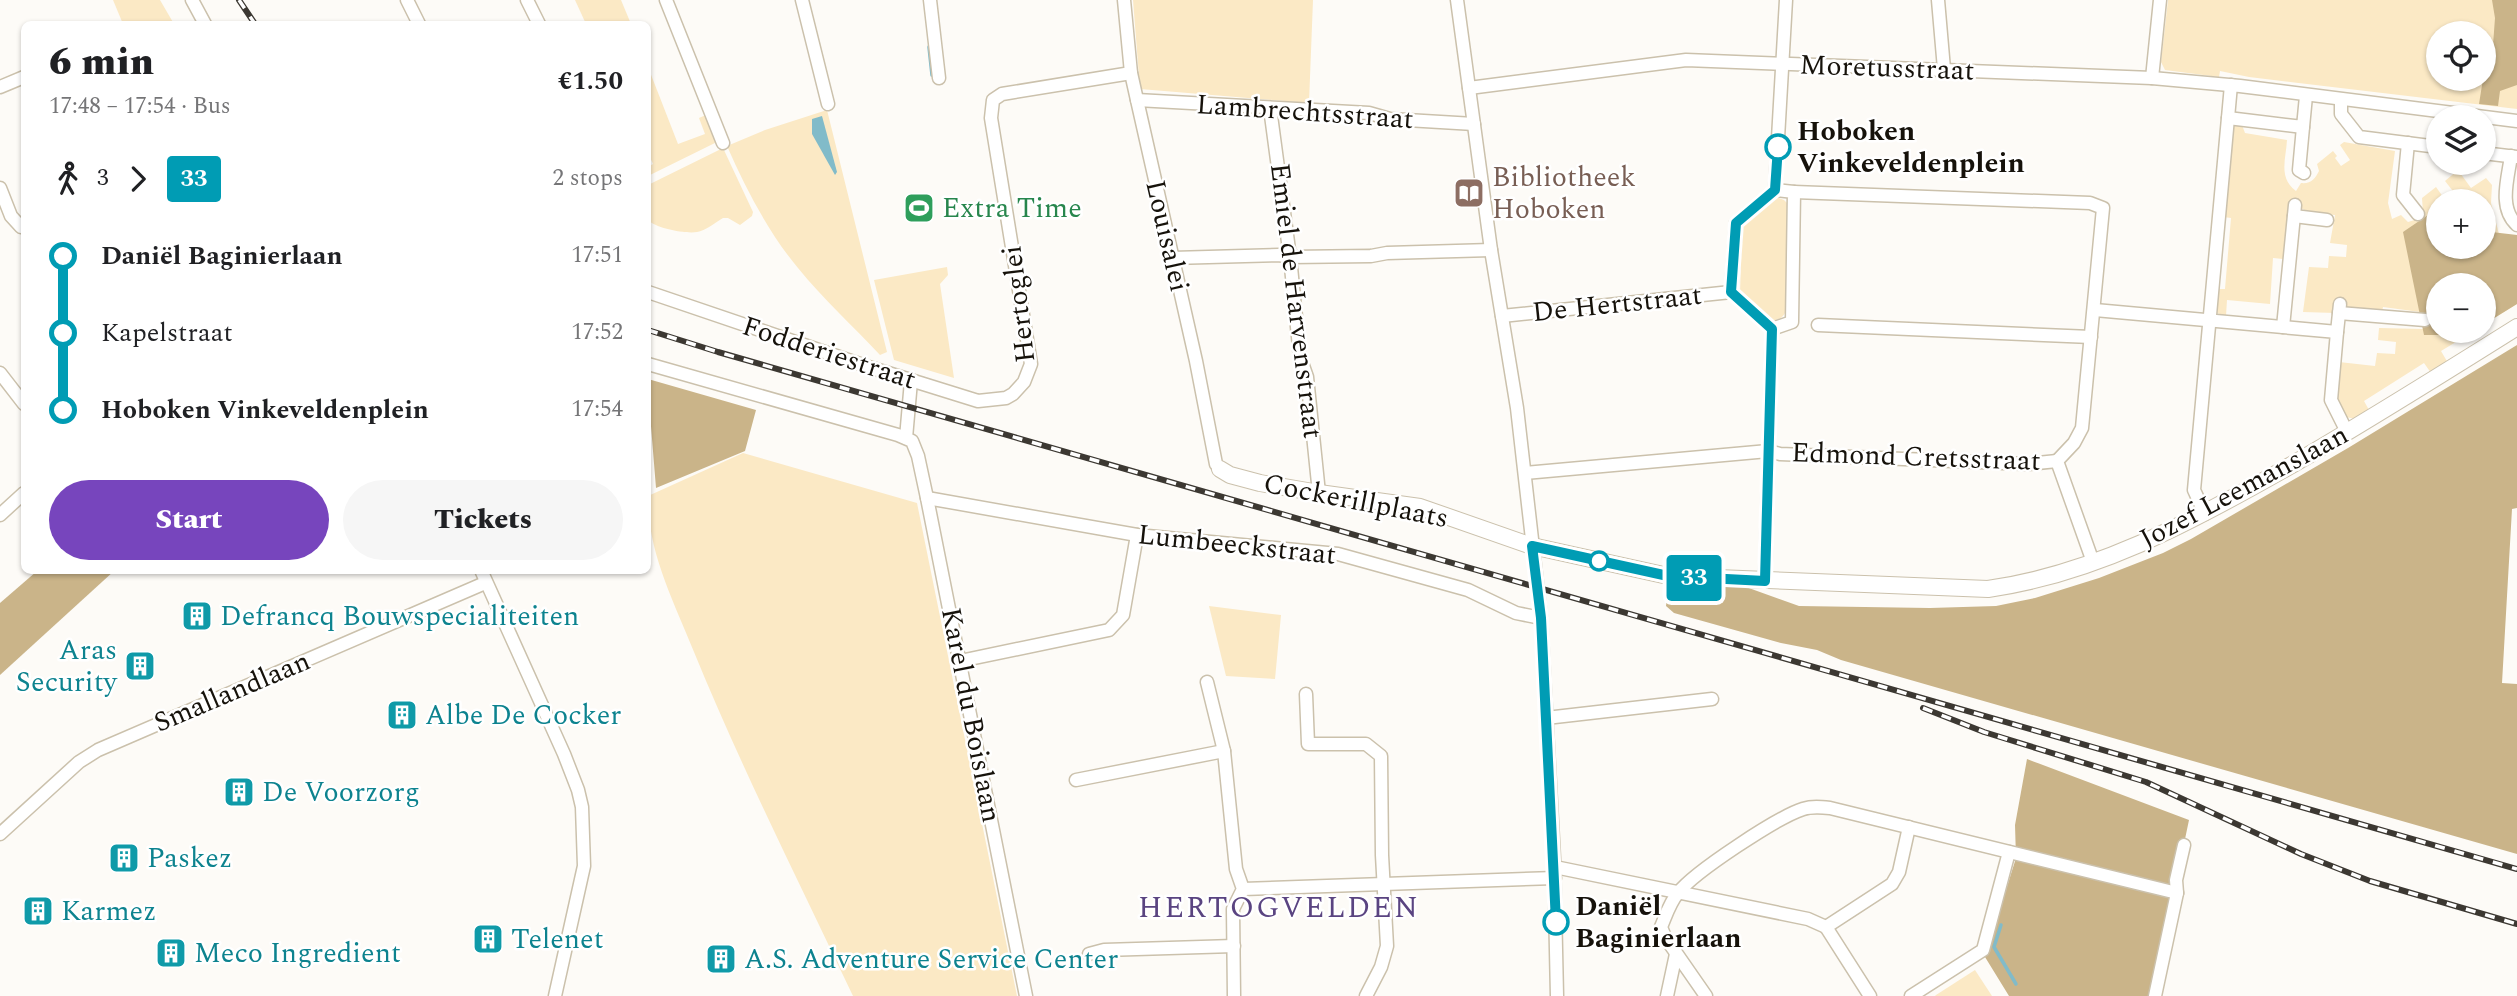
<!DOCTYPE html>
<html lang="en">
<head>
<meta charset="utf-8">
<style>
  :root { --surface:#fff; --page:#f6f6f6; --text:#202124; --muted:#757577; --accent:#7745bd }
  body { margin:0; font-family:Spectral,serif; background:var(--page); color:var(--text); height:100vh; display:flex; flex-direction:column; font-size:26px; white-space:nowrap }
  * { box-sizing:border-box; margin:0 }
  p { font-size:23px; color:var(--muted) }
  .icon { flex:none; width:38px; height:38px; fill:none; stroke:currentColor; stroke-width:2; stroke-linecap:round; stroke-linejoin:round }
  .map { position:relative; flex:1; overflow:hidden }
  .side { position:absolute; left:21px; top:21px; width:630px; height:553px; display:flex; flex-direction:column; background:var(--surface); border-radius:10px; box-shadow:0 2px 5px #0004 }
  .side>* { flex:none }
  .badge { padding:0 14px; border-radius:5px; font-size:24px; line-height:46px }
  .buttons { position:absolute; left:2426px; top:21px; display:grid; gap:14px }
  .buttons a { display:grid; place-items:center; width:70px; height:70px; border-radius:50%; background:var(--surface); box-shadow:0 2px 5px #0004; font-size:35px }
  .map>.badge { position:absolute; translate:-50% -50%; box-shadow:0 0 0 4px #fff }
  .legs { display:flex; align-items:center; gap:10px; height:77px; padding:0 28px; font-size:23px }
  .legs p { margin-inline-start:auto }
  .overview { display:flex; align-items:center; justify-content:space-between; height:119px; padding:0 28px }
  h1 { font-size:38px; font-weight:800; line-height:52px }
  .button { display:flex; gap:14px; margin-top:auto; padding:14px 28px }
  .button a { flex:1; height:80px; border-radius:42px; background:var(--accent); color:#fff; font-size:28px; font-weight:800; line-height:80px; text-align:center }
  .button a+a { background:var(--page); color:var(--text) }
  ul { padding:0 28px; list-style:none }
  li { display:flex; align-items:center; gap:24px; height:77px; font-size:26px }
  li i { display:grid; place-items:center; width:10px; height:100%; margin:0 9px; background:currentColor }
  li i::after { content:''; width:18px; height:18px; margin:-9px; border:5px solid; border-radius:50%; background:var(--surface) }
  li p { margin-inline-start:auto }
  li:first-child i { background:linear-gradient(#0000 50%,currentColor 0) }
  li:last-child i { background:linear-gradient(currentColor 50%,#0000 0) }
  .map>svg:first-child { display:block }
  .green { fill:#fbe9c5; fill-rule:evenodd }
  .forest { fill:#cab489 }
  .water { fill:#81bbc9 }
  .lines { fill:none; stroke-linecap:round; stroke-linejoin:round }
  .stream { stroke:#81bbc9; stroke-width:3.5 }
  .minor-casing { stroke:#cbc1ac; stroke-width:15 }
  .tertiary-casing { stroke:#cbc1ac; stroke-width:18 }
  .minor { stroke:#fff; stroke-width:12 }
  .tertiary { stroke:#fff; stroke-width:16 }
  .rail-casing { stroke:#3c3832; stroke-width:6 }
  .rail { stroke:#fff; stroke-width:3.5; stroke-dasharray:10; stroke-linecap:butt }
  .line-1-casing { stroke:#fff; stroke-width:16 }
  .line-1 { stroke:#009cb4; stroke-width:10 }
  .stop-1-dot { fill:#fff; stroke:#009cb4; stroke-width:3.5 }
  .labels { text-anchor:middle; dominant-baseline:central; stroke-width:5; stroke-linejoin:round; paint-order:stroke }
  .street-label { font-size:28px; fill:#16120b; stroke:#fff }
  .stop-label { font-size:28px; font-weight:bold; fill:#16120b; stroke:#fff; text-anchor:start }
  .education-label { font-size:28px; fill:#785e54; stroke:#fff; text-anchor:start }
  .leisure-label { font-size:28px; fill:#27864d; stroke:#fff; text-anchor:start }
  .culture-label { font-size:28px; fill:#0d838f; stroke:#fff; text-anchor:start }
  .neighbourhood-label { font-size:30px; letter-spacing:2px; fill:#5a4481; stroke:#fff }
</style>
</head>
<body>
<div class="map">
<svg width="2517" height="996" viewBox="0 0 2517 996">
  <rect width="100%" height="100%" fill="#fdfbf7"/>
  <g class="green">
    <polygon points="113,0 160,0 174,24 123,24"/>
    <polygon points="575,0 621,0 631,24 586,24"/>
    <polygon points="1133,0 1313,0 1309,103 1140,89"/>
    <path d="M2168 0H2517V109L2249 77 2220 71 2219 77 2165 70 2161 62ZM2438 33H2483V79H2438Z"/>
    <polygon points="648,67 678,144 705,134 699,118 708,114 719,141 648,176 648,167 653,164 648,153"/>
    <path d="M827 110 887 352 880 355C853 326 823 299 798 268 768 232 746 189 727 146L765 130Z"/>
    <path d="M2233 124 2242 125 2245 133 2287 140C2286 159 2278 178 2296 191L2301 183C2311 184 2315 179 2319 171L2317 164 2333 151 2337 156 2335 158 2341 166 2350 160 2340 145 2344 142 2395 151 2388 203 2392 219 2401 215 2408 222 2421 218 2423 213 2422 198 2436 187 2446 201H2438V247H2483V201H2448L2456 195 2445 181 2458 170 2471 188 2486 178 2492 185 2491 203 2517 304 2483 325V285H2438V331H2474L2441 351 2448 363 2431 373 2424 363 2364 401 2369 410 2356 419 2345 417C2333 400 2338 381 2339 362L2375 366 2377 353 2395 354 2396 342 2378 340 2379 328 2423 329 2420 312 2383 307 2382 312 2348 309 2343 300 2337 298 2335 313 2303 312 2309 267 2328 268 2329 256 2346 257 2347 245 2330 243 2335 215 2310 213 2299 207 2285 252 2283 253V259L2273 258 2270 304 2227 300 2226 316 2217 313 2215 306 2217 289H2225L2231 218 2223 217Z"/>
    <path d="M723 148 753 212 752 216 740 225 728 218H723C716 222 705 231 697 232 685 234 655 228 648 220V185Z"/>
    <path d="M1776 197 1784 200 1789 205 1787 309C1783 319 1778 320 1769 321L1740 293 1742 229C1746 216 1762 201 1776 197Z"/>
    <polygon points="947,267 948,275 940,284 954,378 894,360 874,280"/>
    <path d="M743 453 917 503 1017 996H853C799 882 742 769 694 652 674 602 647 551 648 496Z"/>
    <polygon points="1209,606 1281,615 1275,679 1226,676"/>
    <polygon points="1975,970 1992,996 1935,996 1936,995"/>
  </g>
  <g class="forest">
    <polygon points="2492,0 2517,0 2517,85 2500,91 2498,106 2479,104 2486,60 2493,45 2495,18"/>
    <polygon points="2428,215 2438,222 2438,247 2483,247 2483,231 2517,235 2517,304 2483,325 2483,285 2438,285 2438,331 2474,331 2467,335 2424,335 2403,232"/>
    <polygon points="2517,345 2517,508 2512,509 2502,683 2517,684 2517,854 1841,660 1817,650 1781,643 1674,613 1666,606 1668,590 1678,584 1746,587 1799,606 1930,608 1996,606 2035,598 2099,578 2163,553 2191,539 2348,448"/>
    <polygon points="648,379 756,410 745,451 656,488 650,414 648,410"/>
    <polygon points="37,571 114,571 0,675 0,603"/>
    <polygon points="2027,759 2189,820 2152,996 2009,996 1985,957 2016,858 2015,825"/>
  </g>
  <polygon class="water" points="822,116 837,172 835,175 812,134 812,119"/>
  <g class="lines">
    <g class="stream">
      <polyline points="929,47 932,75"/>
      <polyline points="2001,925 1994,947 2016,984"/>
    </g>
    <g class="minor-casing">
      <g id="minor">
        <polyline points="192,0 205,24"/>
        <polyline points="407,0 419,24"/>
        <polyline points="527,0 539,24"/>
        <polyline points="666,0 723,143"/>
        <polyline points="802,0 828,104"/>
        <polyline points="930,0 939,78"/>
        <polyline points="1124,0 1131,73 1137,100 1196,361 1216,464 1220,469"/>
        <polyline points="1457,0 1491,250 1517,408 1541,618 1554,858 1557,996"/>
        <polyline points="1938,0 1944,69"/>
        <polyline points="2152,78 2160,0"/>
        <polyline points="0,87 24,77"/>
        <polyline points="1469,88 1686,60 2152,78 2240,86 2517,121"/>
        <polyline points="1137,100 1369,113 1390,119 1474,124"/>
        <polyline points="2341,100 2341,114 2359,137 2438,147"/>
        <polyline points="1270,108 1290,257 1300,357 1307,377 1319,493"/>
        <polyline points="2228,118 2303,127 2306,96"/>
        <polyline points="2303,127 2299,170 2304,173"/>
        <polyline points="2408,143 2403,195 2418,214"/>
        <polyline points="2483,153 2517,157"/>
        <path d="M2511 156C2508 178 2498 208 2517 225"/>
        <polyline points="0,188 11,216 21,227"/>
        <polygon points="1775,190 1794,192 1792,322 1772,329 1731,292 1736,223"/>
        <polyline points="1775,190 1786,0"/>
        <polyline points="1794,192 2090,203 2103,208 2082,428 2074,443 2057,461 2093,562"/>
        <polyline points="2294,216 2327,220"/>
        <polyline points="1172,258 1279,255 1290,257 1371,256 1387,253 1491,250"/>
        <polyline points="648,292 872,368 978,401 1006,398 1013,394 1024,382 1031,364 991,118 993,100 1002,94 1131,73"/>
        <polyline points="2095,310 2337,332 2331,400 2347,432"/>
        <polyline points="2339,313 2425,320"/>
        <polyline points="1502,316 1731,292"/>
        <polyline points="1818,325 2091,337"/>
        <polyline points="2283,327 2295,205"/>
        <polyline points="2337,332 2340,304"/>
        <polyline points="648,364 898,435 912,441 918,456 927,498 1026,996"/>
        <polyline points="0,373 24,404"/>
        <polyline points="906,438 911,381"/>
        <polyline points="1525,473 1768,451 1780,454 2028,464 2057,461"/>
        <polyline points="927,498 1137,535 1338,554 1468,590 1516,613 1541,618"/>
        <polyline points="2205,514 2194,490 2231,85"/>
        <polyline points="0,515 24,493"/>
        <polyline points="481,570 564,754 578,790 582,807 584,866 555,996"/>
        <polyline points="1765,581 1772,329"/>
        <polyline points="960,661 1109,630 1123,615 1137,535"/>
        <polyline points="1207,682 1224,751 1236,869 1243,889 1233,909 1234,996"/>
        <polyline points="1306,694 1308,744 1366,744 1381,756 1382,855 1387,946 1381,967 1366,996"/>
        <polyline points="1546,718 1712,699"/>
        <polyline points="1076,780 1224,751"/>
        <polyline points="0,834 79,762 98,750 485,583"/>
        <polyline points="1555,867 1808,919 1826,927"/>
        <polyline points="1243,889 1555,878"/>
        <polyline points="1826,927 1892,884 1899,872 1909,827"/>
        <polyline points="1826,927 1870,996"/>
        <polyline points="1089,954 1104,950 1234,946"/>
        <polyline points="1667,996 1676,954"/>
        <path d="M1706 996 1665 937 1661 927C1666 915 1670 902 1678 893 1694 872 1778 817 1803 809 1812 806 1821 807 1830 808L2177 893"/>
        <polyline points="1911,996 1983,950 2009,852"/>
        <polyline points="2155,996 2177,893 2176,880 2184,845"/>
      </g>
    </g>
    <g class="tertiary-casing">
      <path id="tertiary" d="M1220 469 1230 475 1260 483 1319 493 1420 507 1532 546 1668 576 1988 589C2094 574 2189 523 2281 471 2361 425 2439 376 2517 327"/>
    </g>
    <use href="#minor" class="minor"/>
    <use href="#tertiary" class="tertiary"/>
    <g class="rail-casing">
      <g id="rail">
        <polyline points="239,0 255,24"/>
        <polyline points="648,330 718,352 2517,869"/>
        <polyline points="1923,708 1984,732 2146,782 2301,854 2370,881 2517,924"/>
      </g>
    </g>
    <use href="#rail" class="rail"/>
  </g>
  <g class="lines">
    <g class="line-1-casing">
      <polyline id="line-1" points="1556,922 1541,618 1532,546 1668,576 1765,581 1772,329 1731,292 1736,223 1775,190 1778,147"/>
    </g>
    <use href="#line-1" class="line-1"/>
  </g>
  <defs>
    <g id="library-square" transform="scale(1.575)"><rect x="-9" y="-9" width="18" height="18" rx="4" fill="#8d6e63" stroke="#fff"/><path d="M-6-4Q-3-5.5-.7-3.5V5Q-3 3-6 4ZM6-4Q3-5.5 .7-3.5V5Q3 3 6 4Z" fill="#fff"/></g>
    <g id="stadium-square" transform="scale(1.575)"><rect x="-9" y="-9" width="18" height="18" rx="4" fill="#2e9e5b" stroke="#fff"/><path d="M0-5a6.5 5 0 1 0 0 10a6.5 5 0 1 0 0-10ZM-3.5-1.8h7v3.6h-7Z" fill="#fff"/></g>
    <g id="building-square" transform="scale(1.575)"><rect x="-9" y="-9" width="18" height="18" rx="4" fill="#0f9aa8" stroke="#fff"/><path d="M-4-6H4V6H1V3H-1V6H-4ZM-2.5-4.3h1.7v1.8h-1.7ZM.8-4.3h1.7v1.8H.8ZM-2.5-1h1.7V.8h-1.7ZM.8-1h1.7V.8H.8Z" fill="#fff"/></g>
  </defs>
  <g fill-rule="evenodd">
    <use href="#library-square" x="1469" y="193"/>
    <use href="#stadium-square" x="919" y="208"/>
    <use href="#building-square" x="197" y="616"/>
    <use href="#building-square" x="140" y="666"/>
    <use href="#building-square" x="402" y="715"/>
    <use href="#building-square" x="239" y="792"/>
    <use href="#building-square" x="124" y="858"/>
    <use href="#building-square" x="38" y="911"/>
    <use href="#building-square" x="488" y="939"/>
    <use href="#building-square" x="171" y="953"/>
    <use href="#building-square" x="721" y="959"/>
  </g>
  <g class="stop-1-dot">
    <circle cx="1778" cy="147" r="12"/>
    <circle cx="1599" cy="561" r="9"/>
    <circle cx="1556" cy="922" r="12"/>
  </g>
  <g class="labels">
    <g class="street-label">
      <text transform="translate(1887 68) rotate(2)">Moretusstraat</text>
      <text transform="translate(1305 112) rotate(4)">Lambrechtsstraat</text>
      <text transform="translate(1167 236) rotate(77)">Louisalei</text>
      <text transform="translate(1296 301) rotate(83)">Emiel de Harvenstraat</text>
      <text transform="translate(1019 304) rotate(-97)">Hertoglei</text>
      <text transform="translate(1617 304) rotate(-6)">De Hertstraat</text>
      <text transform="translate(829 353) rotate(18)">Fodderiestraat</text>
      <text transform="translate(1916 457) rotate(2)">Edmond Cretsstraat</text>
      <text transform="translate(2244 487) rotate(-28)">Jozef Leemanslaan</text>
      <text transform="translate(1356 501) rotate(11)">Cockerillplaats</text>
      <text transform="translate(1237 545) rotate(6)">Lumbeeckstraat</text>
      <text transform="translate(232 692) rotate(-23)">Smallandlaan</text>
      <text transform="translate(971 715) rotate(79)">Karel du Boislaan</text>
    </g>
    <g class="stop-label">
      <text x="1797" y="131">Hoboken<tspan x="1797" dy="32">Vinkeveldenplein</tspan></text>
      <text x="1575" y="906">Daniël<tspan x="1575" dy="32">Baginierlaan</tspan></text>
    </g>
    <g class="education-label">
      <text x="1492" y="177">Bibliotheek<tspan x="1492" dy="32">Hoboken</tspan></text>
    </g>
    <g class="leisure-label">
      <text x="942" y="208">Extra Time</text>
    </g>
    <g class="culture-label">
      <text x="220" y="616">Defrancq Bouwspecialiteiten</text>
      <text x="117" y="650" text-anchor="end">Aras<tspan x="117" dy="32">Security</tspan></text>
      <text x="425" y="715">Albe De Cocker</text>
      <text x="262" y="792">De Voorzorg</text>
      <text x="147" y="858">Paskez</text>
      <text x="61" y="911">Karmez</text>
      <text x="511" y="939">Telenet</text>
      <text x="194" y="953">Meco Ingredient</text>
      <text x="744" y="959">A.S. Adventure Service Center</text>
    </g>
    <g class="neighbourhood-label">
      <text x="1279" y="908">HERTOGVELDEN</text>
    </g>
  </g>
</svg>
<div class="buttons">
<a><svg class="icon" aria-label="locate" viewBox="0 0 24 24"><circle cx="12" cy="12" r="6"/><path d="M12 2v4M12 18v4M2 12h4M18 12h4"/></svg></a>
<a><svg class="icon" aria-label="layers" viewBox="0 0 24 24"><path d="M12 4l9 5-9 5-9-5zM3 14l9 5 9-5"/></svg></a>
<a>+</a>
<a>−</a>
</div>
<b class="badge" style="left:1694px;top:578px;background:#009cb4;color:#fff">33</b>
<section class="side">
<div class="overview"><div><h1>6 min</h1><p>17:48 – 17:54 · Bus</p></div><b>€1.50</b></div>
<div class="legs"><svg class="icon" aria-label="walk" viewBox="0 0 24 24"><circle cx="13" cy="4" r="2"/><path d="M13 8l-2 6 4 7M11 14l-3 7M7 12l3-4h3l4 4"/></svg>3<svg class="icon" aria-label="forward" viewBox="0 0 24 24"><path d="M9 5l7 7-7 7"/></svg><b class="badge" style="background:#009cb4;color:#fff">33</b><p>2 stops</p></div>
<ul>
<li><i style="color:#009cb4"></i><b>Daniël Baginierlaan</b><p>17:51</p></li>
<li><i style="color:#009cb4"></i><span>Kapelstraat</span><p>17:52</p></li>
<li><i style="color:#009cb4"></i><b>Hoboken Vinkeveldenplein</b><p>17:54</p></li>
</ul>
<div class="button"><a>Start</a><a>Tickets</a></div>
</section>
</div>
</body>
</html>
